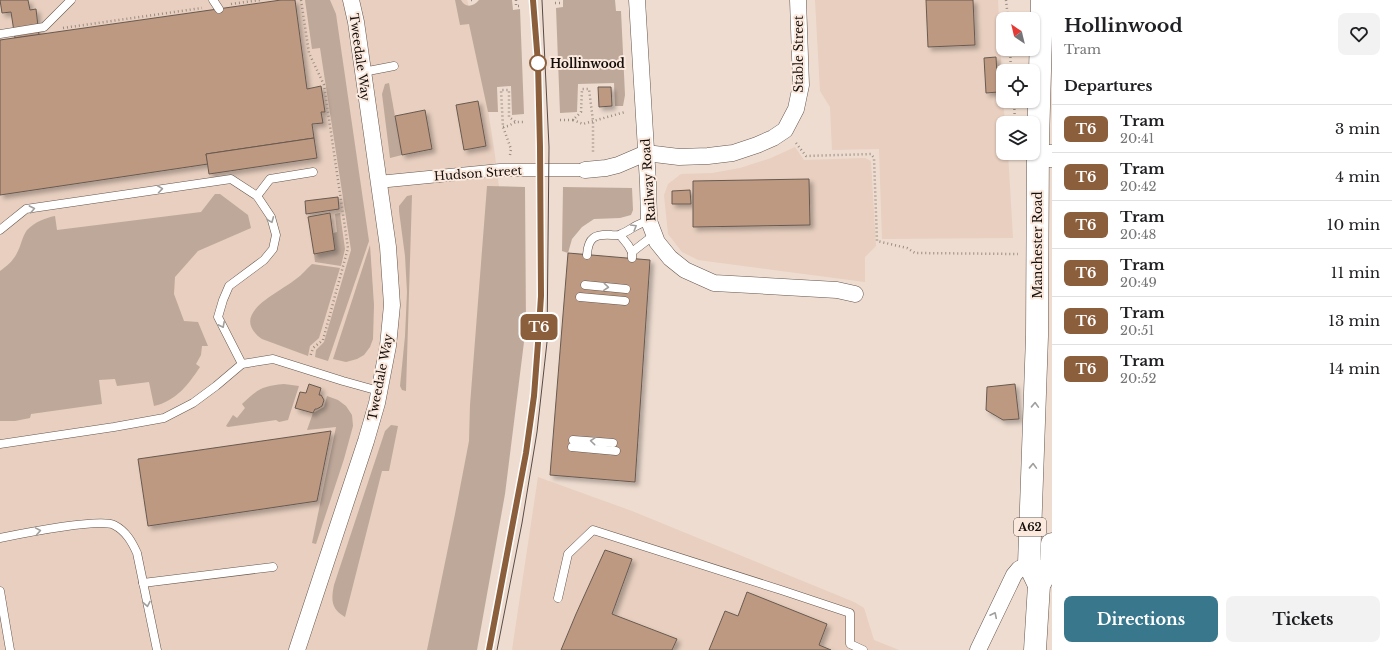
<!DOCTYPE html>
<html lang="en">
<head>
<meta charset="utf-8">
<style>
  :root { --surface:#fff; --page:#f2f2f2; --text:#202124; --muted:#757577; --line:#e0e0e0; --accent:#39778d }
  body { margin:0; font-family:"Libre Baskerville",serif; background:var(--page); color:var(--text); height:100vh; display:flex; flex-direction:column; font-size:15px; white-space:nowrap }
  * { box-sizing:border-box; margin:0 }
  p { font-size:13px; color:var(--muted) }
  .icon { flex:none; width:22px; height:22px; fill:none; stroke:currentColor; stroke-width:2; stroke-linecap:round; stroke-linejoin:round }
  .map { position:relative; flex:1; overflow:hidden }
  .panel { display:flex; flex-direction:column; background:var(--surface); width:340px }
  .panel>* { flex:none }
  .badge { padding:0 8px; border-radius:6px; font-size:14px; line-height:26px }
  .needle { width:26px; rotate:325deg }
  .fabs { position:absolute; left:996px; top:12px; display:grid; gap:8px }
  .fabs a { display:grid; place-items:center; width:44px; height:44px; border-radius:8px; background:var(--surface); box-shadow:0 1px 3px #0004; font-size:20px }
  .map>.badge { position:absolute; translate:-50% -50%; box-shadow:0 0 0 2px #fff }
  h2 { padding:0 12px; font-size:15px; line-height:36px }
  .round { display:grid; place-items:center; flex:none; width:42px; height:42px; border-radius:8px; background:var(--page) }
  .summary { display:flex; align-items:center; justify-content:space-between; height:68px; padding:0 12px }
  h1 { font-size:19px; font-weight:700; line-height:30px }
  .action { display:flex; gap:8px; margin-top:auto; padding:8px 12px }
  .action a { flex:1; height:46px; border-radius:8px; background:var(--accent); color:#fff; font-size:16px; font-weight:700; line-height:46px; text-align:center }
  .action a+a { background:var(--page); color:var(--text) }
  ul { padding:0; list-style:none }
  li { display:flex; align-items:center; gap:12px; height:48px; padding:0 12px; border-top:1px solid var(--line) }
  li div { flex:1 }
  li b { display:block; font-size:15px }
  li em { font-style:normal }
  li .badge { min-width:44px; font-weight:700; text-align:center }
  main { display:flex; flex:1; min-height:0 }
  .map>svg:first-child { display:block }
  .built { fill:#e8cfbf }
  .green { fill:#bea89a }
  .building { fill:#bd9982; stroke:#695a50; filter:url(#shadow) }
  .lines { fill:none; stroke-linecap:round; stroke-linejoin:round }
  .service-casing { stroke:#66564d; stroke-width:9 }
  .pedestrian-casing { stroke:#66564d; stroke-width:13 }
  .minor-casing { stroke:#66564d; stroke-width:17 }
  .primary-casing { stroke:#66564d; stroke-width:23 }
  .trunk-casing { stroke:#66564d; stroke-width:23 }
  .path { stroke:#998c83; stroke-width:2.5; stroke-dasharray:1 3; stroke-linecap:butt }
  .service { stroke:#fff; stroke-width:8 }
  .pedestrian { stroke:#fff; stroke-width:12 }
  .minor { stroke:#fff; stroke-width:16 }
  .primary { stroke:#fff; stroke-width:22 }
  .trunk { stroke:#fff; stroke-width:22 }
  .tram { stroke:#554b45; stroke-width:1 }
  .oneway { stroke:#a19f9d }
  .line-casing { stroke:#fff; stroke-width:9 }
  .line { stroke:#8b5e3c; stroke-width:6 }
  .stop-dot { fill:#fff; stroke:#8b5e3c; stroke-width:2 }
  .labels { text-anchor:middle; dominant-baseline:central; stroke-width:4; stroke-linejoin:round; paint-order:stroke }
  .shield { fill:#fbe9de; stroke:#59504a; stroke-width:1 }
  .shield-label { font-size:11px; font-weight:bold; fill:#140e0a }
  .street-label { font-size:12px; fill:#140e0a; stroke:#fbe9de }
  .stop-label { font-size:12px; font-weight:bold; fill:#140e0a; stroke:#fbe9de; text-anchor:start }
</style>
</head>
<body>
<main>
<div class="map">
<svg width="1052" height="650" viewBox="0 0 1052 650">
  <defs>
    <filter id="shadow"><feDropShadow dx="3.5" dy="3.5" stdDeviation="2" flood-color="#0004"/></filter>
  </defs>
  <rect width="100%" height="100%" fill="#eedcd0"/>
  <g class="built">
    <polygon points="0,0 467,0 474,23 494,148 513,296 456,650 0,650"/>
    <polygon points="815,0 998,0 1003,101 1005,123 1003,123 1003,153 1008,153 1013,238 882,239 879,149 832,150 830,107 820,91"/>
    <polygon points="795,147 804,160 865,158 871,161 876,246 865,257 865,282 698,260 682,252 668,234 664,195 668,184 681,174 712,173 740,168 771,158"/>
    <polygon points="538,477 632,511 854,602 864,608 874,640 899,650 512,650"/>
  </g>
  <g class="green">
    <polygon points="305,0 330,0 336,14 369,241 328,361 315,357 316,350 324,342 351,250 320,48 312,49"/>
    <path d="M455 0H461C465 8 473 7 479 0H512L513 10 520 9 524 114 512 115 511 86 497 87 498 112H488L469 24 460 25Z"/>
    <polygon points="563,0 615,0 616,11 621,11 625,95 623,106 615,106 614,83 578,84 577,112 560,113 556,8 563,7"/>
    <polygon points="389,83 402,155 390,158 382,94 385,84"/>
    <polygon points="487,186 525,187 526,326 505,494 477,650 427,650 455,514 469,441 470,405"/>
    <polygon points="563,187 632,188 633,210 631,215 620,218 594,219 582,227 572,239 568,253 562,251"/>
    <path d="M215 194H220L248 215 251 228 198 251 175 277 174 294 184 321 198 322 208 346H202L201 355 196 364 200 367C188 385 176 401 154 406L149 382 117 386 115 379 99 380 102 404 31 414 30 418 15 421H0V271C7 266 13 261 17 253 21 246 22 237 27 230 35 222 45 218 55 216L57 230 201 212Z"/>
    <polygon points="412,195 406,391 402,390 400,386 405,336 407,292 405,256 399,211 399,206 407,196"/>
    <polygon points="340,213 345,249 341,266 315,262 314,254 335,250 333,233 337,232 335,214"/>
    <polygon points="370,245 374,305 373,339 370,347 364,355 357,359 346,362 333,359"/>
    <path d="M312 264 340 268 319 338 310 346 308 356 262 339C227 314 279 293 296 279 302 275 306 269 312 264Z"/>
    <path d="M284 384 299 386 288 420 279 422 276 420 228 427 226 426 233 415 237 418 245 408 242 404C258 389 262 386 284 384Z"/>
    <polygon points="327,396 338,400 346,406 352,415 353,426 344,459 316,544 312,543 336,427 307,430 313,413 324,407"/>
    <path d="M391 425 398 426 389 471H382L345 617C331 609 331 600 334 585L385 431Z"/>
  </g>
  <g class="building">
    <polygon points="0,0 28,0 30,10 36,9 39,35 15,38 11,12 2,13"/>
    <polygon points="281,0 295,0 307,89 321,86 325,112 321,112 323,123 312,124 314,138 206,154 208,164 0,195 0,40"/>
    <polygon points="926,0 973,0 975,45 928,47"/>
    <polygon points="996,57 998,92 986,93 984,58"/>
    <polygon points="598,87 611,87 612,106 599,107"/>
    <polygon points="478,101 486,146 464,150 456,105"/>
    <polygon points="425,110 432,149 402,155 395,116"/>
    <polygon points="314,138 317,158 209,174 206,154"/>
    <polygon points="809,179 810,225 693,227 693,181"/>
    <polygon points="690,190 691,204 672,204 672,191"/>
    <polygon points="338,197 339,209 306,214 305,201"/>
    <polygon points="330,213 335,250 314,254 308,217"/>
    <polygon points="568,253 650,260 635,482 550,475"/>
    <polygon points="309,384 321,388 319,395 321,395 324,400 322,406 317,409 315,409 313,413 295,408 300,392 306,393"/>
    <polygon points="1015,384 1019,419 1003,420 986,410 987,387"/>
    <polygon points="331,431 317,501 148,526 138,459"/>
    <polygon points="605,550 632,559 612,614 677,639 672,650 561,650 576,614"/>
    <polygon points="747,592 827,624 819,645 831,650 709,650 725,611 738,616"/>
  </g>
  <g class="lines">
    <g class="service-casing">
      <g id="service">
        <polyline points="213,0 219,9"/>
        <polyline points="0,34 44,27 71,0"/>
        <polyline points="363,72 394,66"/>
        <polyline points="257,196 270,179 313,172"/>
        <polyline points="0,230 26,209 231,179 257,196 271,217 276,235 273,249 264,260 229,286 223,300 218,317 242,364"/>
        <polyline points="620,235 628,245 632,252"/>
        <path d="M587 255C588 237 595 234 612 235 615 235 618 236 621 234 631 230 637 223 649 221"/>
        <polyline points="632,258 632,252 654,235"/>
        <polyline points="585,285 626,289"/>
        <polyline points="580,297 625,301"/>
        <polyline points="573,440 613,443"/>
        <polyline points="0,444 114,427 164,418 193,403 216,386 242,364 273,359 343,381 379,391"/>
        <polyline points="572,447 616,451"/>
        <path d="M0 538C20 534 99 518 114 525 126 531 132 542 137 553L157 650"/>
        <polyline points="143,583 273,567"/>
        <polyline points="0,591 10,650"/>
        <polyline points="558,598 568,554 593,530 781,590 850,613 850,644 863,650"/>
      </g>
    </g>
    <g class="pedestrian-casing">
      <polyline id="pedestrian" points="378,182 500,170 585,170"/>
    </g>
    <g class="minor-casing">
      <g id="minor">
        <polyline points="637,0 648,183 649,221 657,242 670,258 685,270 714,283 837,290 855,294"/>
        <polyline points="585,170 606,168 618,165 646,153 679,157 708,156 733,153 757,145 773,138 785,130 796,109 801,85 798,0"/>
        <polyline points="297,650 366,441 377,403 388,346 392,305 388,247 356,22 351,0"/>
        <polyline points="978,650 1014,575 1019,569 1029,564"/>
      </g>
    </g>
    <g class="primary-casing">
      <polyline id="primary" points="1038,156 1052,156"/>
    </g>
    <g class="trunk-casing">
      <g id="trunk">
        <polyline points="1039,585 1029,564 1037,336 1038,142 1042,0"/>
        <polyline points="1035,650 1039,585 1051,563 1052,544"/>
      </g>
    </g>
    <g class="path">
      <polyline points="301,0 309,53 324,85 348,248 323,340 313,348 310,357"/>
      <polyline points="471,0 472,0"/>
      <polyline points="516,0 516,6 520,6"/>
      <polyline points="1006,0 1008,19"/>
      <polyline points="555,3 560,3 559,0"/>
      <polyline points="231,4 260,0"/>
      <polyline points="63,28 202,8"/>
      <polyline points="1010,49 1011,71"/>
      <polyline points="1014,101 1015,123"/>
      <polyline points="560,120 573,120 581,112 582,89 589,89 593,121 593,153"/>
      <polyline points="573,120 583,124 625,112"/>
      <polyline points="503,127 508,126 516,122"/>
      <polyline points="796,143 806,156 871,154 874,158 877,241 907,248 915,253 1018,254"/>
      <polyline points="510,155 511,149 503,127 501,90 509,90 509,117 516,122 525,122"/>
    </g>
    <use href="#service" class="service"/>
    <use href="#pedestrian" class="pedestrian"/>
    <use href="#minor" class="minor"/>
    <use href="#primary" class="primary"/>
    <use href="#trunk" class="trunk"/>
    <g class="tram">
      <polyline points="489,650 526,453 534,396 538,343 541,296 540,147 538,63 533,0"/>
      <polyline points="497,650 522,523 537,432 547,342 549,147 542,0"/>
    </g>
  </g>
  <defs><path id="oneway-chevron" d="M-2-3.5L2.5 0L-2 3.5" fill="none" stroke-width="1.6" stroke-linecap="round" stroke-linejoin="round"/></defs>
  <g class="oneway">
    <use href="#oneway-chevron" transform="translate(160 189) rotate(-8)"/>
    <use href="#oneway-chevron" transform="translate(32 209) rotate(-11)"/>
    <use href="#oneway-chevron" transform="translate(271 220) rotate(68)"/>
    <use href="#oneway-chevron" transform="translate(634 227) rotate(-31)"/>
    <use href="#oneway-chevron" transform="translate(606 287) rotate(5)"/>
    <use href="#oneway-chevron" transform="translate(222 325) rotate(63)"/>
    <use href="#oneway-chevron" transform="translate(1035 405) rotate(-88)"/>
    <use href="#oneway-chevron" transform="translate(593 441) rotate(-175)"/>
    <use href="#oneway-chevron" transform="translate(1033 466) rotate(-88)"/>
    <use href="#oneway-chevron" transform="translate(38 531) rotate(-10)"/>
    <use href="#oneway-chevron" transform="translate(147 604) rotate(79)"/>
    <use href="#oneway-chevron" transform="translate(994 615) rotate(-64)"/>
  </g>
  <g class="lines">
    <g class="line-casing">
      <polyline id="line" points="489,650 526,453 534,396 538,343 541,296 540,147 538,63 533,0"/>
    </g>
    <use href="#line" class="line"/>
  </g>
  <circle class="stop-dot" cx="538" cy="63" r="8"/>
  <g class="labels">
    <rect class="shield" x="1014" y="518" width="32" height="18" rx="3"/>
    <g class="shield-label">
      <text x="1030" y="527">A62</text>
    </g>
    <g class="street-label">
      <text transform="translate(798 54) rotate(-90)">Stable Street</text>
      <text transform="translate(360 57) rotate(82)">Tweedale Way</text>
      <text transform="translate(478 173) rotate(-4)">Hudson Street</text>
      <text transform="translate(648 180) rotate(-94)">Railway Road</text>
      <text transform="translate(1037 245) rotate(-90)">Manchester Road</text>
      <text transform="translate(380 377) rotate(-79)">Tweedale Way</text>
    </g>
    <g class="stop-label">
      <text x="550" y="63">Hollinwood</text>
    </g>
  </g>
</svg>
<div class="fabs">
<a><svg class="needle" viewBox="-14 -14 28 28"><path d="M0-13l5 13h-10z" fill="#e53935"/><path d="M0 13l5-13h-10z" fill="#757577"/></svg></a>
<a><svg class="icon" aria-label="locate" viewBox="0 0 24 24"><circle cx="12" cy="12" r="6"/><path d="M12 2v4M12 18v4M2 12h4M18 12h4"/></svg></a>
<a><svg class="icon" aria-label="layers" viewBox="0 0 24 24"><path d="M12 4l9 5-9 5-9-5zM3 14l9 5 9-5"/></svg></a>
</div>
<b class="badge" style="left:539px;top:327px;background:#8b5e3c;color:#fff">T6</b>
</div>
<section class="panel">
<div class="summary"><div><h1>Hollinwood</h1><p>Tram</p></div><a class="round"><svg class="icon" aria-label="heart" viewBox="0 0 24 24"><path d="M12 20l-8-8c-3-5 5-10 8-4 3-6 11-1 8 4z"/></svg></a></div>
<h2>Departures</h2>
<ul>
<li><span class="badge" style="background:#8b5e3c;color:#fff">T6</span><div><b>Tram</b><p>20:41</p></div><em>3 min</em></li>
<li><span class="badge" style="background:#8b5e3c;color:#fff">T6</span><div><b>Tram</b><p>20:42</p></div><em>4 min</em></li>
<li><span class="badge" style="background:#8b5e3c;color:#fff">T6</span><div><b>Tram</b><p>20:48</p></div><em>10 min</em></li>
<li><span class="badge" style="background:#8b5e3c;color:#fff">T6</span><div><b>Tram</b><p>20:49</p></div><em>11 min</em></li>
<li><span class="badge" style="background:#8b5e3c;color:#fff">T6</span><div><b>Tram</b><p>20:51</p></div><em>13 min</em></li>
<li><span class="badge" style="background:#8b5e3c;color:#fff">T6</span><div><b>Tram</b><p>20:52</p></div><em>14 min</em></li>
</ul>
<div class="action"><a>Directions</a><a>Tickets</a></div>
</section>
</main>
</body>
</html>
